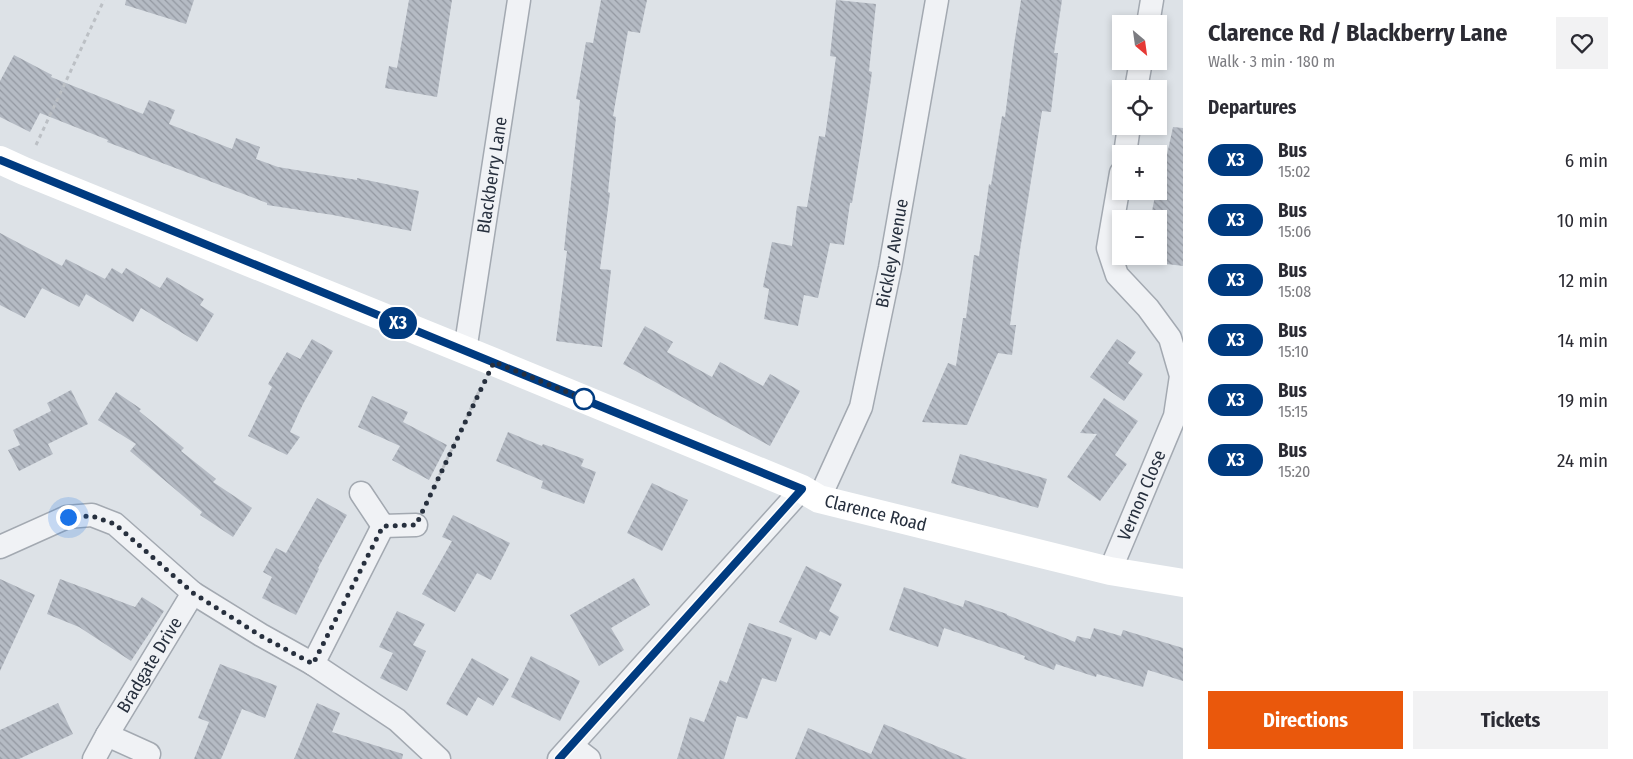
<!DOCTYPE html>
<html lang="en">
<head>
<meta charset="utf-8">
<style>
  :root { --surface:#fff; --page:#f2f2f3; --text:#2b2b33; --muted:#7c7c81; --accent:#ea580c }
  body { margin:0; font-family:"Fira Sans Condensed",sans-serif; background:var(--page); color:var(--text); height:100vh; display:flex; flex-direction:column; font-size:19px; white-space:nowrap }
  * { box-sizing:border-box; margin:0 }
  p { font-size:16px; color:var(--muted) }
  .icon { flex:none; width:28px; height:28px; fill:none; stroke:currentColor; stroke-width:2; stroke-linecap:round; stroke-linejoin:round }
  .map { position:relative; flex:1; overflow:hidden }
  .side { display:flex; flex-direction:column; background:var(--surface); width:450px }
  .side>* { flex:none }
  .badge { padding:0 10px; border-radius:16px; font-size:18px; line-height:32px }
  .needle { width:32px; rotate:151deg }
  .fabs { position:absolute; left:1112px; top:15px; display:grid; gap:10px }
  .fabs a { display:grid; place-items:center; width:55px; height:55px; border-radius:0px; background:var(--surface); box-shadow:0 2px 8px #0003; font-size:25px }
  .you { position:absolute; width:25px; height:25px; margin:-12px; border:4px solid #fff; border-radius:50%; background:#1a73e8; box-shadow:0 0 0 8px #1a73e833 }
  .map>.badge { position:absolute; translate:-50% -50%; box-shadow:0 0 0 2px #fff }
  h2 { padding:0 25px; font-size:19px; line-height:45px }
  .round { display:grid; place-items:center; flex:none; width:52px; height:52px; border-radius:0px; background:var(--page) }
  .headline { display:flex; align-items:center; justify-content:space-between; height:85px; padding:0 25px }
  h1 { font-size:24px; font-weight:700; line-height:38px }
  .button { display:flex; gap:10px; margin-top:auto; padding:10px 25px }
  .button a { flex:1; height:58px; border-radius:0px; background:var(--accent); color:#fff; font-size:20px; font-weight:700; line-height:58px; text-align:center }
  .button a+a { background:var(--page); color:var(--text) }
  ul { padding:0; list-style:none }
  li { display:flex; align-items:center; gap:15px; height:60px; padding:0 25px }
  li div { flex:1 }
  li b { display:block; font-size:19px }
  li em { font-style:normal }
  li .badge { min-width:55px; font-weight:700; text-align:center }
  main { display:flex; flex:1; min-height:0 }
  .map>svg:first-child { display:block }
  .building { fill:url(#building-back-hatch) }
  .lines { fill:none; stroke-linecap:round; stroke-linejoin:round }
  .street-casing { stroke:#a3a9b1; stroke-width:25 }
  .path { stroke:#bcc0c5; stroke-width:3; stroke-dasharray:4 4; stroke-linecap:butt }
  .street { stroke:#f0f2f5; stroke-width:22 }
  .secondary { stroke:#fff; stroke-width:28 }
  .line-casing { stroke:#fff; stroke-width:11 }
  .line { stroke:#003b80; stroke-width:8 }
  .walk { stroke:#27303e; stroke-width:5; stroke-dasharray:0 9 }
  .stop-dot { fill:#fff; stroke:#003b80; stroke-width:2.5 }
  .labels { text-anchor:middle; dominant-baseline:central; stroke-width:4; stroke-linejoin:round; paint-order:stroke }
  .street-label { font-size:18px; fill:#27303e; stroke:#edf0f5 }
</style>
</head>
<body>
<main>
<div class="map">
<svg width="1183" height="759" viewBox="0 0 1183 759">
  <defs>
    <pattern id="building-back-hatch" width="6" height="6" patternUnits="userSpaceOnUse" patternTransform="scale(1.25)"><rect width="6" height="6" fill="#b5bbc4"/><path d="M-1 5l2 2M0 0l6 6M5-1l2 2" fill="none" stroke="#9398a1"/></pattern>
  </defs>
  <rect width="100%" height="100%" fill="#dde2e7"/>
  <g class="building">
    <polygon points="126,0 194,0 186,24 125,5"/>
    <polygon points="409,0 452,0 437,97 385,88 389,66 397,68"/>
    <polygon points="601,0 647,0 640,33 628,31 613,116 616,117 608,192 610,193 600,269 611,270 602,347 556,341 567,251 564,250 580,100 576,99 586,42 593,43"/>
    <polygon points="836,0 876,4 869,71 872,72 862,142 852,203 850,203 844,245 830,243 818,298 804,295 798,326 764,319 769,289 763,287 772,242 792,246 797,206 807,207 819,136 825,137 836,57 830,56"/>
    <polygon points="1021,0 1062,0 1054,53 1058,53 1051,112 1042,111 1020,250 1010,325 1016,325 1012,355 998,353 967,425 922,422 948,363 956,366 963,318 966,318 974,255 979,256 989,184 991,185 1002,116 1005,117 1014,45"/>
    <polygon points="14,55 52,75 51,77 143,114 149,100 175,110 169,124 232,149 236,138 260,147 256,159 278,167 357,180 357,178 419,191 411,231 333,215 267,205 267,203 107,142 108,140 40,113 30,132 0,117 0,81"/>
    <polygon points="1173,127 1183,128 1183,266 1159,263 1159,217 1151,216 1156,191 1159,191 1159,181 1161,182"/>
    <polygon points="0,233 62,266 66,259 105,279 112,268 122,274 126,268 160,288 167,277 204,299 200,305 214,314 197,342 141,308 133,322 86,294 79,307 42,288 25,318 0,305"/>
    <polygon points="645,326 673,342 667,352 712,377 720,362 763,386 770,374 800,391 770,446 623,364"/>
    <polygon points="312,339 333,351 303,404 290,432 300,437 287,455 248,436 272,387 268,384 287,352 300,359"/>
    <polygon points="1117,339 1136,352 1128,363 1143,374 1124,401 1090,377"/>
    <polygon points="71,390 88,424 48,444 53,454 19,471 8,450 20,445 13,430 51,411 47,403"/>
    <polygon points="116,392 141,409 139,411 184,448 181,451 216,479 213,482 252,508 233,537 200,515 202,512 130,451 136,444 98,420"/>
    <polygon points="372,396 408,412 403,422 447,445 429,480 392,460 400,446 358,427"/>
    <polygon points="1104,398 1138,421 1115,455 1127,464 1100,501 1067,477 1097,434 1080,433"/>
    <polygon points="508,432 542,446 543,444 584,459 581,466 596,472 584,504 541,488 543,481 496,461"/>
    <polygon points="960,454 1047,479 1038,508 951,483"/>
    <polygon points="652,483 688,500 662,551 627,533"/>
    <polygon points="317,498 347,515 318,568 319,569 296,615 262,598 272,577 263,572 276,548 286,553"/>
    <polygon points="453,515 510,543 491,580 477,573 455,612 422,594 452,541 442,537"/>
    <polygon points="806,566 842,584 829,611 839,617 830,636 820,631 816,640 779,622"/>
    <polygon points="634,578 650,605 611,628 624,650 599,666 570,615"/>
    <polygon points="0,579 35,595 0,671"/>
    <polygon points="60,579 135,607 142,597 164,611 131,661 79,627 47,614"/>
    <polygon points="904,587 963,607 965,600 1007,614 1007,615 1075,642 1077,636 1090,639 1094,628 1121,636 1123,630 1183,648 1183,681 1148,670 1143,687 1097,674 1096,677 1056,664 1054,670 1024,659 1025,656 944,628 938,647 889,630"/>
    <polygon points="397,611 425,624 413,645 426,651 407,691 380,678 393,653 379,647"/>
    <polygon points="749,623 792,638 776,682 762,678 747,719 737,716 724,759 677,759 690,717 704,722 720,680 727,683"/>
    <polygon points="531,656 580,681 560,721 511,697"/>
    <polygon points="472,658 509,679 493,706 478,697 467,716 446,704"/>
    <polygon points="220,664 277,686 265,718 242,709 221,759 194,759 209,722 198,718"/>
    <polygon points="58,703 73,734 19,759 0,759 0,730"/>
    <polygon points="317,703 340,713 332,732 403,754 402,759 294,759"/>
    <polygon points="884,724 967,759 795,759 808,728 871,754"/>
  </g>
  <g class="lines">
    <g class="street-casing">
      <g id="street">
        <polyline points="1148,24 1152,0"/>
        <polyline points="1136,89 1141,61"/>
        <polyline points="1125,154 1129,126"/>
        <path id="s1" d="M465 351 519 0"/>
        <polyline points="361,493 383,526 416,525"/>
        <path id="s2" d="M819 499 861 407 890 268 937 0"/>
        <polyline points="0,547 67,517 92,515 115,524 193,593 261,635 313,664 397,720 439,759"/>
        <path id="s3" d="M1110 571 1175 416 1181 376 1170 338 1148 308 1117 275 1108 248 1121 173"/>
        <polyline points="313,664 383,526"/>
        <path id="s4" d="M107 735 193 593"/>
        <polyline points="572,746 589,759"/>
        <polyline points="94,759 107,735 149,754"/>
        <polyline points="559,759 802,489"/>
      </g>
    </g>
    <g class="path">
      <polyline points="36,145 104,0"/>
      <polyline points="426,504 481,387"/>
    </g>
    <use href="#street" class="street"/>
    <path class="secondary" id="s5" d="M0 160 24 171 494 362 802 489 819 499 1110 571 1183 583"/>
  </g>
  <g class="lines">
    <g class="line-casing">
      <polyline id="line" points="0,160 802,489 559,759"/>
    </g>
    <use href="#line" class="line"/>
    <polyline class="walk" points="68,517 92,516 115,524 193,593 261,636 313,664 383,526 416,525 494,362 584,399"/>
  </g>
  <circle class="stop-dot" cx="584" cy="399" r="10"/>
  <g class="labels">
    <g class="street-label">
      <text stroke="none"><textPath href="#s1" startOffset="178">Blackberry Lane</textPath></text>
      <text stroke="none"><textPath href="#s2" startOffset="258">Bickley Avenue</textPath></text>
      <text stroke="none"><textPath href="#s3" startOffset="82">Vernon Close</textPath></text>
      <text stroke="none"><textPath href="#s5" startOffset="945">Clarence Road</textPath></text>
      <text stroke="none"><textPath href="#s4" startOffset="82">Bradgate Drive</textPath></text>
    </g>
  </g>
</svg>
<div class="fabs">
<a><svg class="needle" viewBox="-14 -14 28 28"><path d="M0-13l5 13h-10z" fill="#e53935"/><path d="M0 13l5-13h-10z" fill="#7c7c81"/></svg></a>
<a><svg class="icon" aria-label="locate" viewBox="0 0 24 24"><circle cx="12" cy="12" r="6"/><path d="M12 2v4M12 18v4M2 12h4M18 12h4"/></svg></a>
<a>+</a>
<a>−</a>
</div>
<div class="you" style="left:68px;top:517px"></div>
<b class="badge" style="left:398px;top:323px;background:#003b80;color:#fff">X3</b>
</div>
<section class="side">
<div class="headline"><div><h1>Clarence Rd / Blackberry Lane</h1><p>Walk · 3 min · 180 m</p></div><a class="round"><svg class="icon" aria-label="heart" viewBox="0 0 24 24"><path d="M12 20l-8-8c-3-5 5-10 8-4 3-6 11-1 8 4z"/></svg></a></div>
<h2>Departures</h2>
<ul>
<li><span class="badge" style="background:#003b80;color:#fff">X3</span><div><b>Bus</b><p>15:02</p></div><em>6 min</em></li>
<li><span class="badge" style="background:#003b80;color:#fff">X3</span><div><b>Bus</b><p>15:06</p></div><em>10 min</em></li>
<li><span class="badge" style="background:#003b80;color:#fff">X3</span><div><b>Bus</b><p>15:08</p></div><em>12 min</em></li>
<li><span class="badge" style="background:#003b80;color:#fff">X3</span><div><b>Bus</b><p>15:10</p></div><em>14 min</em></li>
<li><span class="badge" style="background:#003b80;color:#fff">X3</span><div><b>Bus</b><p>15:15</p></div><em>19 min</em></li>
<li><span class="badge" style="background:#003b80;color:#fff">X3</span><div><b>Bus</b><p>15:20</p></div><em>24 min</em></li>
</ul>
<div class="button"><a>Directions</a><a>Tickets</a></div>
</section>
</main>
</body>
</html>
